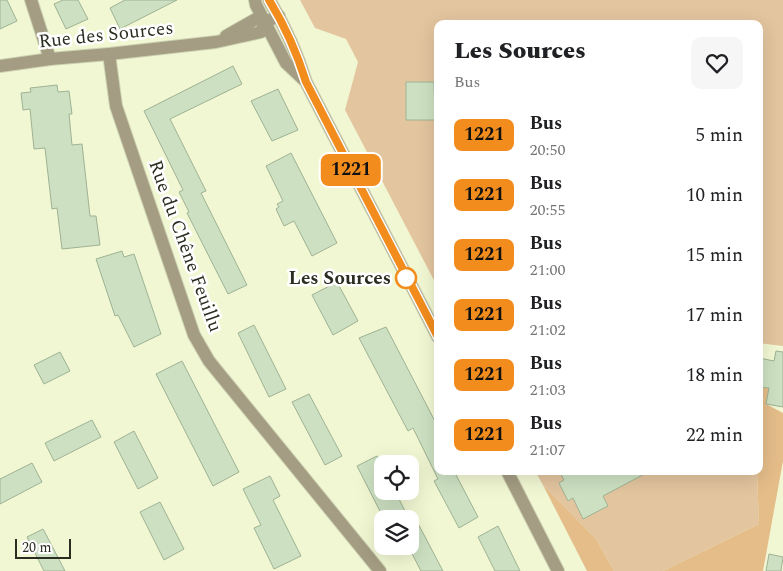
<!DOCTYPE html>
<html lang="fr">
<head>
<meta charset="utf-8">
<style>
  :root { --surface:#fff; --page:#f6f6f6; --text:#202124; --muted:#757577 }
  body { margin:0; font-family:Spectral,serif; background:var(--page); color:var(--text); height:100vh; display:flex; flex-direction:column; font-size:19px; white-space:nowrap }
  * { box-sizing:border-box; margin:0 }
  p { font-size:16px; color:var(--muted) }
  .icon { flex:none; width:28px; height:28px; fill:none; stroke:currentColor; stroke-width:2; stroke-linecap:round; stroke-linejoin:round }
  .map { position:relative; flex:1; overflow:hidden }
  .panel { position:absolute; left:434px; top:20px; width:329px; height:455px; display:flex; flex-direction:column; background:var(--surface); border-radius:10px; box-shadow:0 5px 20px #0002 }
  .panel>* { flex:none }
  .badge { padding:0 10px; border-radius:8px; font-size:18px; line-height:32px }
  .controls { position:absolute; left:374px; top:455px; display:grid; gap:10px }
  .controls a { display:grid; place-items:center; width:45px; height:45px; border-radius:10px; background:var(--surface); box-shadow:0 5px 20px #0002; font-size:25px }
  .scale { position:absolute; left:15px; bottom:12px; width:56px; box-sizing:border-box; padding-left:5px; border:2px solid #2b2d20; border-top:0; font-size:14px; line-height:18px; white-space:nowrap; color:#2b2d20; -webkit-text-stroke:4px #fff; paint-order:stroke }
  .map>.badge { position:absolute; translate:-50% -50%; box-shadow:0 0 0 2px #fff }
  .round { display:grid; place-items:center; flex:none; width:52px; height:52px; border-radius:10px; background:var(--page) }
  .overview { display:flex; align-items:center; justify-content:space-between; height:85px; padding:0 20px }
  h1 { font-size:24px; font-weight:800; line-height:38px }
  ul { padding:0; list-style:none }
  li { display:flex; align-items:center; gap:15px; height:60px; padding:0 20px }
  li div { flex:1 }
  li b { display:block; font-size:19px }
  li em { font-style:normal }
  li .badge { min-width:55px; font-weight:700; text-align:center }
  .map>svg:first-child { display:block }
  .green { fill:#e3c59f }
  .forest { fill:#e4bd89 }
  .building { fill:#cde1c2; stroke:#9eb294 }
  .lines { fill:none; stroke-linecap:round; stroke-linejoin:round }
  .minor-casing { stroke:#ced3b3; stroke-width:14 }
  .minor { stroke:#a49d83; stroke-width:12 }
  .line-casing { stroke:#fff; stroke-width:11 }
  .line { stroke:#f28c1c; stroke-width:8 }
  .stop-dot { fill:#fff; stroke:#f28c1c; stroke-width:2.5 }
  .labels { text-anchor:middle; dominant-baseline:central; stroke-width:5; stroke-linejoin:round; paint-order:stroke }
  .street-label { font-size:19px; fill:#2b2d20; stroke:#fff }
  .stop-label { font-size:19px; font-weight:bold; fill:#2b2d20; stroke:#fff; text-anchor:end }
</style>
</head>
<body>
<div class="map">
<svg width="783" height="571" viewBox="0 0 783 571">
  <rect width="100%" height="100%" fill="#f2f7d3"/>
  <g class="green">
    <polygon points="300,0 783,0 783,346 759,343 759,24 438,24 437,286 345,110 358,62 346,39 315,28"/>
    <polygon points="535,471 757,471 759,524 663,571 614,571 596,539 543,485"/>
  </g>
  <g class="forest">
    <polygon points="759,387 769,388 766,404 783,413 783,461 763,571 663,571 759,524 757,471 759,471"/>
    <polygon points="543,485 596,539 614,571 587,571"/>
  </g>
  <g class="building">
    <polygon points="0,0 7,0 17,21 0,29"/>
    <polygon points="63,0 78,0 88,19 66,29 54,4"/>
    <polygon points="125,0 177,0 120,29 110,8"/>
    <polygon points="233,66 242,84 170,119 206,191 201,193 247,285 228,294 187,213 189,212 179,192 183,190 144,111"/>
    <polygon points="406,82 434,82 435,120 406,120"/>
    <polygon points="57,85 58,92 69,91 72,114 69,114 72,145 82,144 90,216 96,216 100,245 62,249 57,208 52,209 45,148 34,149 30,109 23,110 21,93 31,92 30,88"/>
    <polygon points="278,89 298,130 272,141 251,101"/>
    <polygon points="291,153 337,243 312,256 294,221 284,226 276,209 279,207 277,204 283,201 266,166"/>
    <polygon points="122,251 124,257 134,254 161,334 134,347 118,315 115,316 96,259"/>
    <polygon points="337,282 358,321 333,335 312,295"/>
    <polygon points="254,325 286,389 269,397 238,333"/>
    <polygon points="386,327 438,427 438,471 454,471 478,517 459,528 434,481 438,479 413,428 408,431 359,338"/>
    <polygon points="776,351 783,352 783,407 766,404 769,388 759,387 759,358 774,361"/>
    <polygon points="60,352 70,371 44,384 34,365"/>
    <polygon points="182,361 239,472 213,486 156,374"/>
    <polygon points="309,394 342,456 325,465 292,402"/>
    <polygon points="92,420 101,437 54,461 45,443"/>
    <polygon points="134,431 158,478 138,489 114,442"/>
    <polygon points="377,456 382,466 382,491 395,491 409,519 414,516 443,571 421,571 408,546 410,546 410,519 384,519 357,466"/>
    <polygon points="32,463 42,482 0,504 0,479"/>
    <polygon points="559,471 650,471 603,496 608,506 583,519 573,498 568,501 559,483 564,480"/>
    <polygon points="270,476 280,496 273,500 301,556 274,569 254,528 261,525 243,489"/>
    <polygon points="160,502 184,549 164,560 140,512"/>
    <polygon points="498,526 520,571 495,571 478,537"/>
    <polygon points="43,529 51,544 65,571 44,571 27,537"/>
    <polygon points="769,554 783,557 781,571 766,571"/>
  </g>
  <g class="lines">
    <g class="minor-casing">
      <g id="minor">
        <polyline points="31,0 50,59"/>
        <polyline points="255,0 256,5 286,63 304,80"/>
        <path d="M269 0C285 26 297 53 306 82L438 337"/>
        <polyline points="226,36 256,19 265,22"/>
        <polyline points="109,54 116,106 194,335 209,361 380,571"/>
        <polyline points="0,66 50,59 109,54 216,42 261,32 265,22 279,16"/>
        <polyline points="507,471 558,571"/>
      </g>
    </g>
    <use href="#minor" class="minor"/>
  </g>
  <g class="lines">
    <g class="line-casing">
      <path id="line" d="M269 0C285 26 297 53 306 82L438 337"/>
    </g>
    <use href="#line" class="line"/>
  </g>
  <circle class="stop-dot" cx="406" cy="278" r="10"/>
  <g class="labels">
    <g class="street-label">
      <text transform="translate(106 35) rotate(-6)">Rue des Sources</text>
      <text transform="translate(185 246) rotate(70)">Rue du Chêne Feuillu</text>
    </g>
    <g class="stop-label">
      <text x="391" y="278">Les Sources</text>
    </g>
  </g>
</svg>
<div class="controls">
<a><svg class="icon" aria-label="locate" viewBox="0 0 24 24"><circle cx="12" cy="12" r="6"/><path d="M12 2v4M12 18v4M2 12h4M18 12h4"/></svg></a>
<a><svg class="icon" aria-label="layers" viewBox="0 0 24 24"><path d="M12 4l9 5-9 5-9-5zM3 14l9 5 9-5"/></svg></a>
</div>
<div class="scale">20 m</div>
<b class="badge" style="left:351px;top:170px;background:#f28c1c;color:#111">1221</b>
<section class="panel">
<div class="overview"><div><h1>Les Sources</h1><p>Bus</p></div><a class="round"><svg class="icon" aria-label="heart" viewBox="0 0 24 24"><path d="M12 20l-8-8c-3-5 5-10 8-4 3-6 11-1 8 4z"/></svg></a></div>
<ul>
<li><span class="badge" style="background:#f28c1c;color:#111">1221</span><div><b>Bus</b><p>20:50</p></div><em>5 min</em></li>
<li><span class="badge" style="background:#f28c1c;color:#111">1221</span><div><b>Bus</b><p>20:55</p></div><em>10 min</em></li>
<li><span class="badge" style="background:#f28c1c;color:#111">1221</span><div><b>Bus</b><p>21:00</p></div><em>15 min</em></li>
<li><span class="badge" style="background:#f28c1c;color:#111">1221</span><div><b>Bus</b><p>21:02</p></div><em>17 min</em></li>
<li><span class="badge" style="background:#f28c1c;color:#111">1221</span><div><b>Bus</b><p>21:03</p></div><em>18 min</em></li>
<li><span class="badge" style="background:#f28c1c;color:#111">1221</span><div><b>Bus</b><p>21:07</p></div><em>22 min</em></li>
</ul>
</section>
</div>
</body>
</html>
